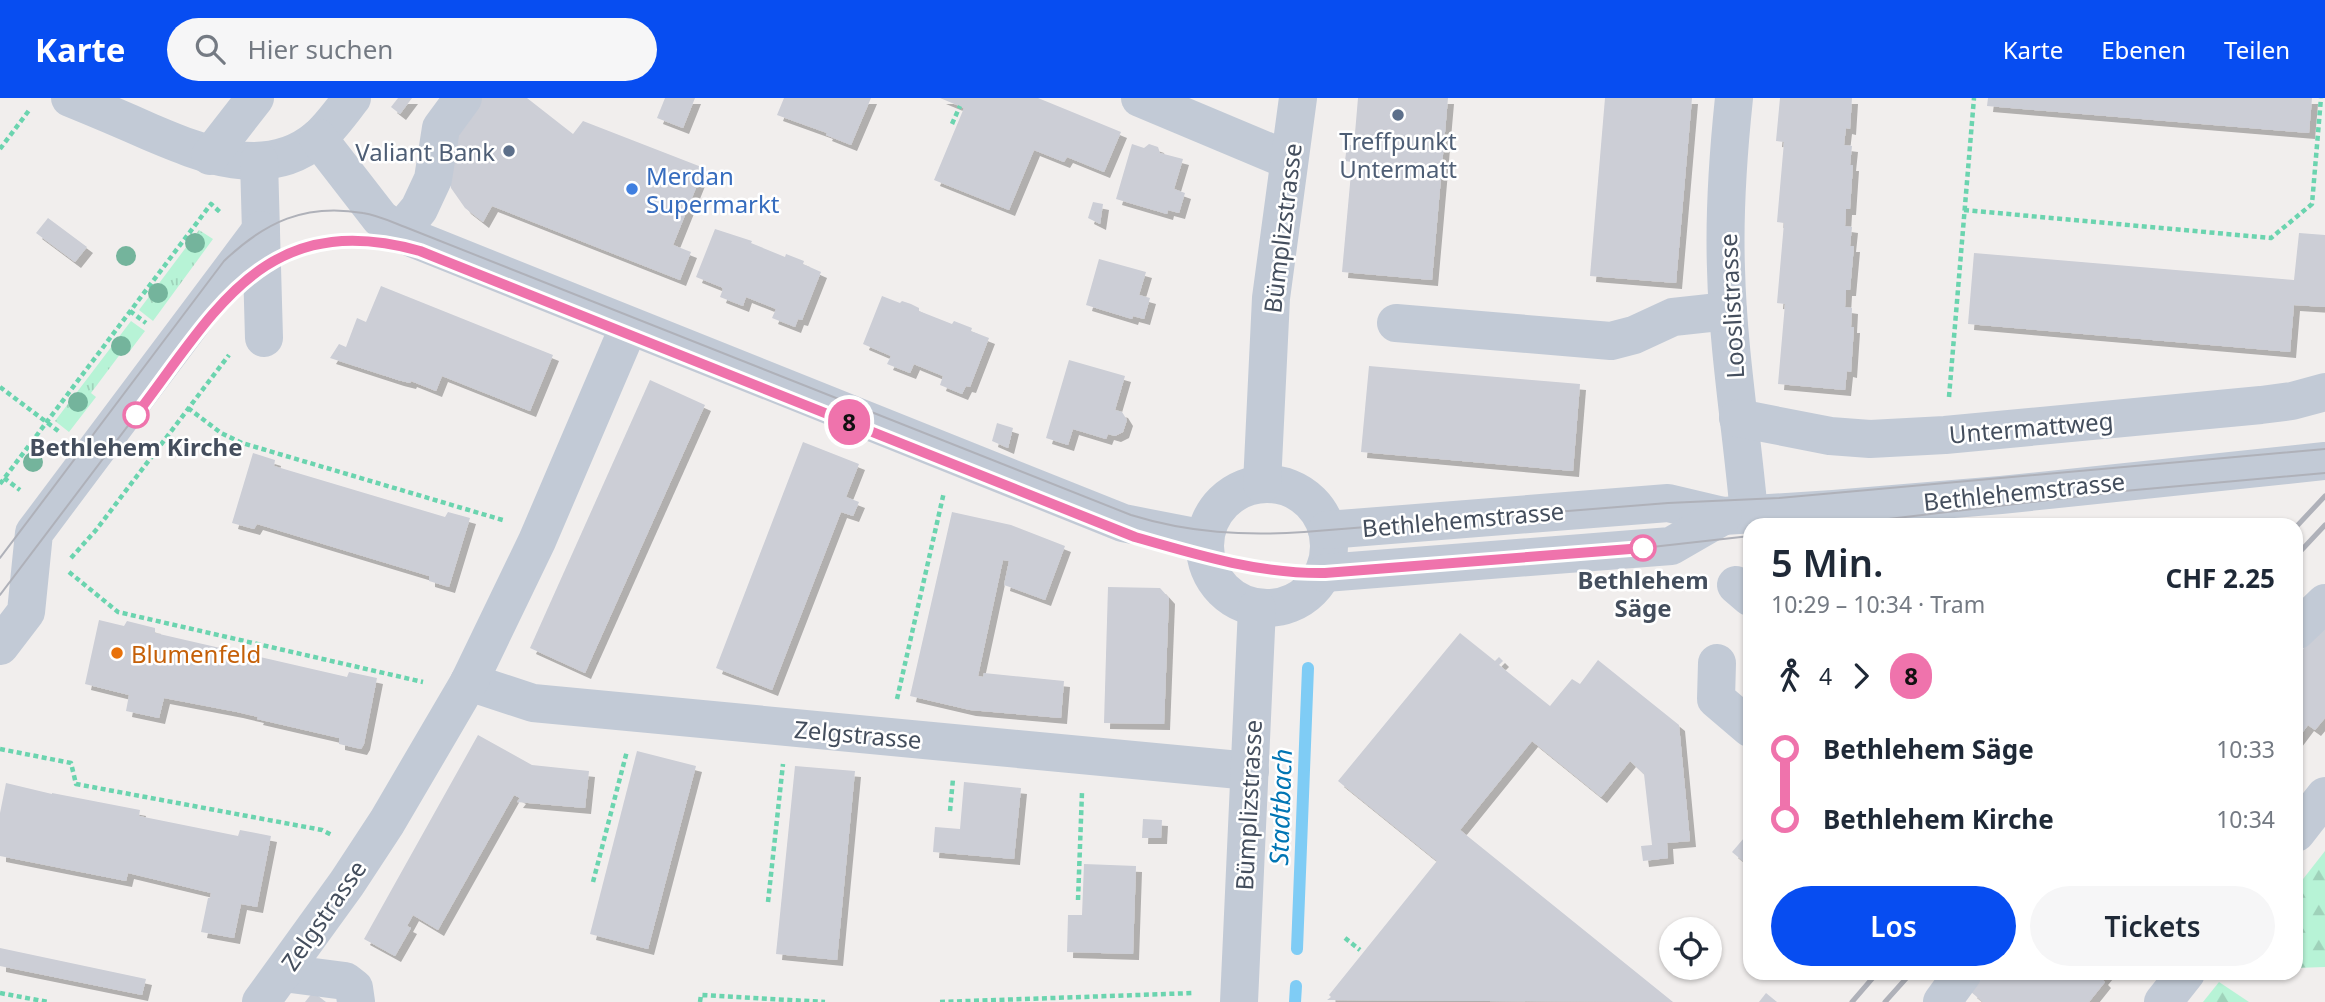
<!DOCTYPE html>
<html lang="de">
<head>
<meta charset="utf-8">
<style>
  :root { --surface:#fff; --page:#f6f6f7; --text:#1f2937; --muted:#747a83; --accent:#074df1 }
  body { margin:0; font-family:"Noto Sans",sans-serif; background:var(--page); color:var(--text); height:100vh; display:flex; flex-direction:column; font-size:26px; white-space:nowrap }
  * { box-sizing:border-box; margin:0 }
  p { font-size:23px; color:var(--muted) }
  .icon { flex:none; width:38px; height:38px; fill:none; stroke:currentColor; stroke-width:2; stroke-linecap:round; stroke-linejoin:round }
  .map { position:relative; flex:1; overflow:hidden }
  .drawer { position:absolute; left:1743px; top:420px; width:560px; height:462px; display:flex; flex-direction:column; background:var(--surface); border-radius:21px; box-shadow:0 2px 5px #0004 }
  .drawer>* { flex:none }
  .badge { padding:0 14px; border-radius:23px; font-size:24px; line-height:46px }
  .tools { position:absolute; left:1659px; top:819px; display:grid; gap:14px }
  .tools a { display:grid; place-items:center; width:63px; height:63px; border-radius:50%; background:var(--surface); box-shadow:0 2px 5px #0004; font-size:35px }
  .map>.badge { position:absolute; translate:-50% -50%; box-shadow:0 0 0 4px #fff }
  .legs { display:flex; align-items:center; gap:10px; height:77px; padding:0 28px; font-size:23px }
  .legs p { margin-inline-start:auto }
  .headline { display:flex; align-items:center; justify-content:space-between; height:119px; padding:0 28px }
  h1 { font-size:38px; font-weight:600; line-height:52px }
  .primary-button { display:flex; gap:14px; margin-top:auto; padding:14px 28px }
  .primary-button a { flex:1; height:80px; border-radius:42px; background:var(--accent); color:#fff; font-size:28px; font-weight:600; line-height:80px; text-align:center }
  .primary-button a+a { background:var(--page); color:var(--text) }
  ul { padding:0 28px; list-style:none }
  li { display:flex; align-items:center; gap:24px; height:70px; font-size:26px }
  li i { display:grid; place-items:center; width:10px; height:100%; margin:0 9px; background:currentColor }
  li i::after { content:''; width:18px; height:18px; margin:-9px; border:5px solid; border-radius:50%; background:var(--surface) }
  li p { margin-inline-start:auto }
  li:first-child i { background:linear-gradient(#0000 50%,currentColor 0) }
  li:last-child i { background:linear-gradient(currentColor 50%,#0000 0) }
  header { display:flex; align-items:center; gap:42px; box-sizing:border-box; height:98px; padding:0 35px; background:var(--accent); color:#fff }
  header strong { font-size:33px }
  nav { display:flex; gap:38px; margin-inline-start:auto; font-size:24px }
  .search { width:490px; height:63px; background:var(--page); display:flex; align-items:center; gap:18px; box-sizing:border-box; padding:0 24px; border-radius:38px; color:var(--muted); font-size:26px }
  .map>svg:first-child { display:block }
  .grass { fill:url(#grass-tufts) }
  .forest { fill:url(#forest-firs) }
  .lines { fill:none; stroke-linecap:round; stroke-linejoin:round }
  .stream { stroke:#7fccf5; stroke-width:12 }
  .building { fill:#ccced6; filter:url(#shadow) }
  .path { stroke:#6bd4af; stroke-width:4.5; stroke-dasharray:5 3.5; stroke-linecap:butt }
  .minor { stroke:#c2cad6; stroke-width:38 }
  .tram { stroke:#afb1b9; stroke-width:2 }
  .rail { stroke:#afb1b9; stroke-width:5 }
  .tree { fill:#74b49c }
  .line-1-casing { stroke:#fff; stroke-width:16 }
  .line-1 { stroke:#ef73ac; stroke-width:10 }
  .service-dot { fill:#5c6f8a; stroke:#fff; stroke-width:2.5 }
  .shop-dot { fill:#3f7fe0; stroke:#fff; stroke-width:2.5 }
  .stop-1-dot { fill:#fff; stroke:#ef73ac; stroke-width:3.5 }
  .food-dot { fill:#e8710a; stroke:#fff; stroke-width:2.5 }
  .labels { text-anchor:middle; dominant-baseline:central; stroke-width:5; stroke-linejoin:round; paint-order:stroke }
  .service-label { font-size:24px; fill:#4e5e75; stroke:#fff }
  .shop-label { font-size:24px; fill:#366cbe; stroke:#fff; text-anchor:start }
  .street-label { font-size:24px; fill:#444e5d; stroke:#fff }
  .stop-label { font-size:24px; font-weight:bold; fill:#444e5d; stroke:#fff }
  .food-label { font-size:24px; fill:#c56008; stroke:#fff; text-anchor:start }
  .water-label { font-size:26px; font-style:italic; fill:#0075b4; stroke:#fff }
</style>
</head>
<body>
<header>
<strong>Karte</strong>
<div class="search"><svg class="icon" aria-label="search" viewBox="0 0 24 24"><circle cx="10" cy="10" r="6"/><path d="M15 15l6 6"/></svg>Hier suchen</div>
<nav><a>Karte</a><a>Ebenen</a><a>Teilen</a></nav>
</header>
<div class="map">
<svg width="2325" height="904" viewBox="0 0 2325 904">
  <defs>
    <pattern id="grass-tufts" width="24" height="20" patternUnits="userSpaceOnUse" patternTransform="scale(1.75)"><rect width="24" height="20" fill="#b7f3d6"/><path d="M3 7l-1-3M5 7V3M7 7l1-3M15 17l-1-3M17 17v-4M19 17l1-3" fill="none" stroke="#9fd2ba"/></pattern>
    <pattern id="forest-firs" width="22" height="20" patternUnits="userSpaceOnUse" patternTransform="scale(1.75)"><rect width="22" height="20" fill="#b7f3d6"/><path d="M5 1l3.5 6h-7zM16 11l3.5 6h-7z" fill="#9fd2ba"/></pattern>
    <filter id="shadow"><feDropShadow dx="6" dy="6" stdDeviation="0" flood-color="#0004"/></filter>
  </defs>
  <rect width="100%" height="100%" fill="#f1eeed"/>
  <g class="grass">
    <polygon points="199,132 213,141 153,223 139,212"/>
    <polygon points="131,223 145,233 129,254 124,251 91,295 96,299 69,334 55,323"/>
  </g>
  <g class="forest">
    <polygon points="2325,753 2325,869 2296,870 2296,790"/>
    <polygon points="2219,884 2249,904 2203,904"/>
  </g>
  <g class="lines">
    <g class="stream">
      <polyline points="1297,851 1308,570"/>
      <polyline points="1295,904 1296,888"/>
    </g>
  </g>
  <g class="building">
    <polygon points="398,0 412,0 400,16 391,9"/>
    <polygon points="480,0 527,0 573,36 583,23 704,70 673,147 691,154 680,182 492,108 483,124 465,110 451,90 447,57"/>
    <polygon points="665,0 695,0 683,30 657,20"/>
    <polygon points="784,0 871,0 851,47 826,37 827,35 777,17"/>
    <polygon points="940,0 1038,0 1121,34 1104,74 1067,59 1064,64 1034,52 1009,112 934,82 964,10"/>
    <polygon points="1358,0 1448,0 1432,182 1342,174 1352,64 1345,63 1347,47 1354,47"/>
    <polygon points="1605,0 1692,0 1676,185 1590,178"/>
    <polygon points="1780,0 1852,0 1850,31 1846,30 1844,47 1852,48 1850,67 1853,67 1850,111 1846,111 1845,128 1852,129 1850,148 1854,148 1850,192 1846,192 1845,209 1852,210 1851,229 1854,229 1851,274 1847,273 1845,292 1778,286 1785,206 1777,205 1784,125 1777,124 1784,44 1776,43"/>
    <polygon points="1988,0 2312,0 2309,35 1987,8"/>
    <polygon points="1132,46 1144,50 1149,46 1158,49 1160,55 1183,61 1174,91 1185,95 1179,115 1168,112 1167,116 1116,101"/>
    <polygon points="1093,104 1103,106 1100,126 1088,120"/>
    <polygon points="48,120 87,149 75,164 36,135"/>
    <polygon points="715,131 752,143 751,145 785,159 786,156 804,163 803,166 821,174 802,222 798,221 795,229 772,220 776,211 746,199 743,208 720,199 723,191 721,189 696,179"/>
    <polygon points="2299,135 2325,137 2325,209 2294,207 2290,254 1968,226 1974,155 2294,182"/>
    <polygon points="1099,161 1146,174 1139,197 1150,200 1144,221 1133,218 1132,221 1086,207"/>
    <polygon points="381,188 553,257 530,313 442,278 436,293 411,283 410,285 398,282 330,260 339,246 346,249 357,220 366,224"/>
    <polygon points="882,198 900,205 902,203 911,206 919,210 919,213 952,226 954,223 972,230 971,233 989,240 970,289 966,288 962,296 940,287 943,278 916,267 914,266 910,275 887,266 891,258 863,246"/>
    <polygon points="1069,262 1125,278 1115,312 1122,314 1127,322 1123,334 1115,338 1108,336 1106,341 1073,331 1068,347 1046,340"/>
    <polygon points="1369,268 1580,286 1573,373 1361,354"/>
    <polygon points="650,282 705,307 585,575 530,550"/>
    <polygon points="997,325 1013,330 1008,350 992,343"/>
    <polygon points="803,344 859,366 846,399 859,404 853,418 841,414 772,592 716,570"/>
    <polygon points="253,355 275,362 274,368 445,419 448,414 470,420 449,489 429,483 429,478 257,426 254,431 232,425"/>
    <polygon points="952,414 1011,427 1065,448 1045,502 1004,487 1009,463 1003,462 978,578 983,579 984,575 1064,583 1061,620 970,612 910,598"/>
    <polygon points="1108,489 1160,490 1169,500 1164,626 1104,625"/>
    <polygon points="99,522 124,528 127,523 155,530 155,535 347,579 349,574 377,580 364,646 361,651 339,646 339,640 257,621 258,619 237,614 164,600 159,620 126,613 129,597 85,586"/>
    <polygon points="2325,530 2325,620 2315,632 2308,627 2296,643 2296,558"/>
    <polygon points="1460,535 1495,563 1499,559 1503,563 1499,567 1550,608 1572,581 1580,586 1598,562 1679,627 1690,743 1667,745 1668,760 1643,763 1641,748 1652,747 1644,676 1630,663 1601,699 1532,643 1460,732 1673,904 1327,902 1331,899 1329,897 1437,763 1338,683"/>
    <polygon points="478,637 532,667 589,673 585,710 517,704 520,700 514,697 438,832 413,817 407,828 411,830 395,858 364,841"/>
    <polygon points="637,653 696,668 648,851 590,836"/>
    <polygon points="795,668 855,673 837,862 776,856"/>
    <polygon points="964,684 1021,690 1014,761 933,754 935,729 960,731"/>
    <polygon points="6,685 52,696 52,695 140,712 139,718 238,738 240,732 271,738 257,809 241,806 234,840 201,834 208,800 210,800 211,795 128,775 126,783 0,758 0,715"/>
    <polygon points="1143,721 1162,722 1161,740 1142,740"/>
    <polygon points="1750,733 1750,769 1732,754"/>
    <polygon points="1084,766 1136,768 1133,856 1067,854 1068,817 1082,817"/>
    <polygon points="0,850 146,881 142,897 0,868"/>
    <polygon points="1986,875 2107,875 2102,881 2105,884 2089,904 1983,904 1971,894"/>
    <polygon points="313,894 326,904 305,904"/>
    <polygon points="1766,895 1777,904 1759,904"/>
  </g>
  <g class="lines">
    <g class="path">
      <polyline points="952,26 960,8"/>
      <polyline points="0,51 30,11"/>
      <polyline points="1964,112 2271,140 2312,106 2321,0"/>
      <polyline points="130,213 146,225"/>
      <polyline points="0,289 61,335"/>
      <polyline points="1949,299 1974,0"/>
      <polyline points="188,310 221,335 242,345 506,423"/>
      <polyline points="4,380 20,392"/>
      <polyline points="0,386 211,106 220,114"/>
      <polyline points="71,460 96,432 229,257"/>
      <polyline points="69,474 118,514 423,584"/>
      <polyline points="897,601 944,394"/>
      <polyline points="0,651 71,665 76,686 322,732 332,737"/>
      <polyline points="950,713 953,681"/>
      <polyline points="593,784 627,653"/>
      <polyline points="1078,802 1082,694"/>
      <polyline points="768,804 783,666"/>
      <polyline points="1345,840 1360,852"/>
      <polyline points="0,895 48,904"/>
      <polyline points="700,904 701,897 825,904"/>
      <polyline points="940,904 1194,895"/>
    </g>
    <g class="minor">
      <path d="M70 0C97 11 123 22 150 34 202 56 266 83 317 41 330 30 341 14 352 0"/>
      <polyline points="1140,0 1288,62"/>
      <path d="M1734 0C1728 57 1724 114 1726 171 1728 253 1742 335 1749 416"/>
      <polyline points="318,40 380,120 399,135 1123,425 1205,441"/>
      <polyline points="210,58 255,0"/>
      <polyline points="259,63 264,240"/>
      <polyline points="399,135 419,111 433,81 441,30 463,0"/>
      <polyline points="1396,225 1611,243 1634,237 1673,219 1728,213"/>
      <polyline points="1738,320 1830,338 1870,341 1945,337 2261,307 2292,303 2325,294"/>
      <circle cx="1267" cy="448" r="62"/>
      <polyline points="1262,386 1271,200 1298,0"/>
      <polyline points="1327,432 1668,405 1723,418 1833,411 2001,397 2325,363"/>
      <polyline points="1325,475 1671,448 1723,418"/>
      <polyline points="1736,487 1750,499"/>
      <polyline points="2296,533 2325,505"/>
      <polyline points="0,548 26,514 34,435 261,132"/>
      <polyline points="1717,565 1716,601 1750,630"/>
      <polyline points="469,584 533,605 1250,673"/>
      <polyline points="2296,735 2325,698"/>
      <polyline points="283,875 345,883 354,890 356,904"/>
      <polyline points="261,904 347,785 387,724 469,584 537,443 629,228"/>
      <polyline points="1239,904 1257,510"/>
      <polyline points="1942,904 1963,875"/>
      <polyline points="2163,904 2186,875"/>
    </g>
    <g class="tram">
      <polyline points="1838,427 2124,393 2325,375"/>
      <path d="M0 460 224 163C265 124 305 105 363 115 377 117 392 124 405 129L1131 417C1189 435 1245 438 1304 434L1668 405 1779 400 2325 351"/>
      <path d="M0 497 220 206C281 144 336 129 420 153L1135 439C1197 457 1259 476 1325 475L1643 450 1750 438"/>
    </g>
    <g class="rail">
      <polyline points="2296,429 2325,398"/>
      <polyline points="2296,458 2325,427"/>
      <polyline points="1852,904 1877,875"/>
      <polyline points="1885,904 1911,875"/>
    </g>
  </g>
  <g class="tree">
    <circle cx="195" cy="145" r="10"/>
    <circle cx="126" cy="158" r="10"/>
    <circle cx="158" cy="195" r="10"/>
    <circle cx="121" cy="248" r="10"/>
    <circle cx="78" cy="304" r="10"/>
    <circle cx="33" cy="364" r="10"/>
  </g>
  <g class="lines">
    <g class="line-1-casing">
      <path id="line-1" d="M136 317C217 211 265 110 420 153L1135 439C1197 457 1260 476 1325 475L1643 450"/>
    </g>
    <use href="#line-1" class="line-1"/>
  </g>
  <g class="service-dot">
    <circle cx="1398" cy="17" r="7"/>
    <circle cx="509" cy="53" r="7"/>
  </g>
  <circle class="shop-dot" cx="632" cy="91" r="7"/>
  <g class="stop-1-dot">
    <circle cx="136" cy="317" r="12"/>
    <circle cx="1643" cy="450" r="12"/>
  </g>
  <circle class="food-dot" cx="117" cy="555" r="7"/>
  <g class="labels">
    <g class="service-label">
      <text x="1398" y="42">Treffpunkt<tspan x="1398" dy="28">Untermatt</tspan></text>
      <text x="495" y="53" text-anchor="end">Valiant Bank</text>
    </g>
    <g class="shop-label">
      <text x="646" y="77">Merdan<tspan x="646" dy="28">Supermarkt</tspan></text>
    </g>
    <g class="street-label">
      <text transform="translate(1282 130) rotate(-83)">Bümplizstrasse</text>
      <text transform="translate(1731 208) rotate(-93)">Looslistrasse</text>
      <text transform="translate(2031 329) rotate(-5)">Untermattweg</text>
      <text transform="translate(2024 393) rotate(-6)">Bethlehemstrasse</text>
      <text transform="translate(1463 421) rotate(-5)">Bethlehemstrasse</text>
      <text transform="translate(858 636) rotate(5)">Zelgstrasse</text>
      <text transform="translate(1248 707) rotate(-87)">Bümplizstrasse</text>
      <text transform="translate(323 817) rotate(-55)">Zelgstrasse</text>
    </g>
    <g class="stop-label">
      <text x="136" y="348">Bethlehem Kirche</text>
      <text x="1643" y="481">Bethlehem<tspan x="1643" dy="28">Säge</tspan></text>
    </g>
    <g class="food-label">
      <text x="131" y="555">Blumenfeld</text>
    </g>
    <g class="water-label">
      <text transform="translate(1280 709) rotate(-88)">Stadtbach</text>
    </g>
  </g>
</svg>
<div class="tools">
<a><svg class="icon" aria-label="locate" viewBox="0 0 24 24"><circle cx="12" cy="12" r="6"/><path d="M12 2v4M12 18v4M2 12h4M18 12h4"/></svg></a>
</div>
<b class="badge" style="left:849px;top:324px;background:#ef73ac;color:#111">8</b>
<section class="drawer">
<div class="headline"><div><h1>5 Min.</h1><p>10:29 – 10:34 · Tram</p></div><b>CHF 2.25</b></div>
<div class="legs"><svg class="icon" aria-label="walk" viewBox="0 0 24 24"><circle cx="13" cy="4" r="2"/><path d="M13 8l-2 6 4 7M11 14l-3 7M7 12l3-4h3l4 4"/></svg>4<svg class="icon" aria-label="forward" viewBox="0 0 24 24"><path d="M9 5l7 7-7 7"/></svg><b class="badge" style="background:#ef73ac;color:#111">8</b></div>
<ul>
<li><i style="color:#ef73ac"></i><b>Bethlehem Säge</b><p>10:33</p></li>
<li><i style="color:#ef73ac"></i><b>Bethlehem Kirche</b><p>10:34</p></li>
</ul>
<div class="primary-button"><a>Los</a><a>Tickets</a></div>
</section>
</div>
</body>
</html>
